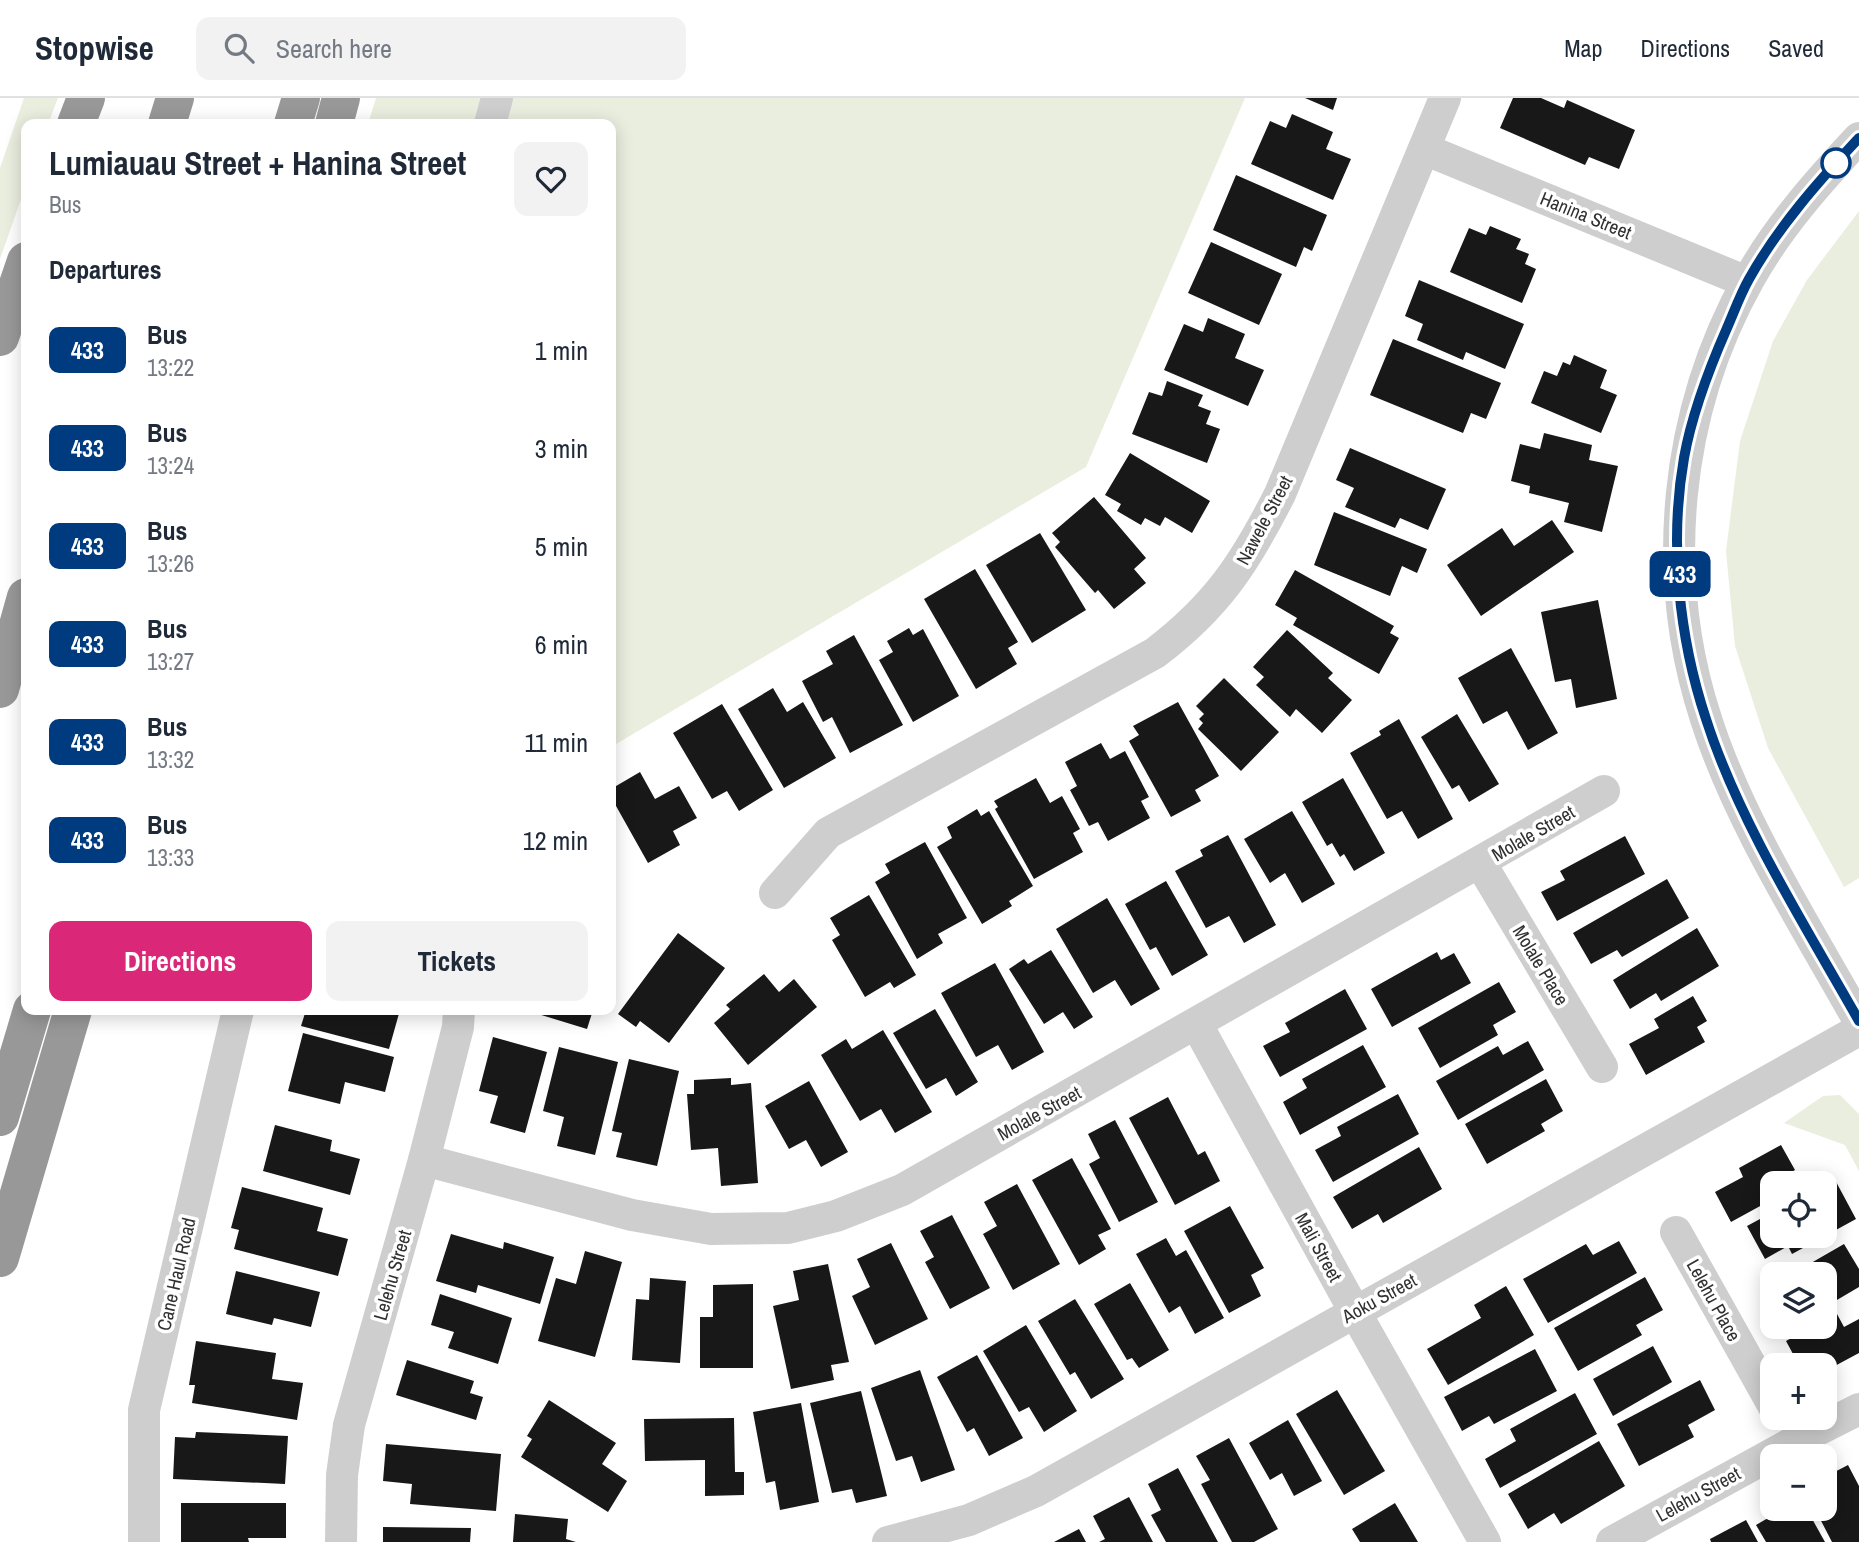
<!DOCTYPE html>
<html lang="en">
<head>
<meta charset="utf-8">
<style>
  :root { --surface:#fff; --page:#f2f2f3; --text:#1f2937; --muted:#747a83; --line:#e0e1e3; --accent:#db2777 }
  body { margin:0; font-family:"Archivo Narrow",sans-serif; background:var(--page); color:var(--text); height:100vh; display:flex; flex-direction:column; font-size:26px; white-space:nowrap }
  * { box-sizing:border-box; margin:0 }
  p { font-size:23px; color:var(--muted) }
  .icon { flex:none; width:38px; height:38px; fill:none; stroke:currentColor; stroke-width:2; stroke-linecap:round; stroke-linejoin:round }
  .map { position:relative; flex:1; overflow:hidden }
  .panel { position:absolute; left:21px; top:21px; width:595px; height:896px; display:flex; flex-direction:column; background:var(--surface); border-radius:14px; box-shadow:0 4px 18px #0003 }
  .panel>* { flex:none }
  .badge { padding:0 14px; border-radius:10px; font-size:24px; line-height:46px }
  .controls { position:absolute; left:1760px; top:1073px; display:grid; gap:14px }
  .controls a { display:grid; place-items:center; width:77px; height:77px; border-radius:14px; background:var(--surface); box-shadow:0 4px 18px #0003; font-size:35px }
  .map>.badge { position:absolute; translate:-50% -50%; box-shadow:0 0 0 4px #fff }
  h2 { padding:0 28px; font-size:26px; line-height:63px }
  .round { display:grid; place-items:center; flex:none; width:74px; height:74px; border-radius:14px; background:var(--page) }
  .head { display:flex; align-items:center; justify-content:space-between; height:119px; padding:0 28px }
  h1 { font-size:33px; font-weight:700; line-height:52px }
  .action { display:flex; gap:14px; margin-top:auto; padding:14px 28px }
  .action a { flex:1; height:80px; border-radius:14px; background:var(--accent); color:#fff; font-size:28px; font-weight:700; line-height:80px; text-align:center }
  .action a+a { background:var(--page); color:var(--text) }
  ul { padding:0; list-style:none }
  li { display:flex; align-items:center; gap:21px; height:98px; padding:0 28px }
  li div { flex:1 }
  li b { display:block; font-size:26px }
  li em { font-style:normal }
  li .badge { min-width:77px; font-weight:700; text-align:center }
  header { display:flex; align-items:center; gap:42px; box-sizing:border-box; height:98px; padding:0 35px; background:var(--surface); border-bottom:2px solid var(--line) }
  header strong { font-size:33px }
  nav { display:flex; gap:38px; margin-inline-start:auto; font-size:24px }
  .search { width:490px; height:63px; background:var(--page); display:flex; align-items:center; gap:18px; box-sizing:border-box; padding:0 24px; border-radius:14px; color:var(--muted); font-size:26px }
  .map>svg:first-child { display:block }
  .green { fill:#eaeedf }
  .building { fill:#181818 }
  .lines { fill:none; stroke-linecap:round; stroke-linejoin:round }
  .minor { stroke:#cecece; stroke-width:32 }
  .highway { stroke:#989898; stroke-width:38 }
  .line-casing { stroke:#fff; stroke-width:16 }
  .line { stroke:#003b80; stroke-width:10 }
  .stop-dot { fill:#fff; stroke:#003b80; stroke-width:3.5 }
  .labels { text-anchor:middle; dominant-baseline:central; stroke-width:7; stroke-linejoin:round; paint-order:stroke }
  .street-label { font-size:19px; fill:#313131; stroke:#fff }
</style>
</head>
<body>
<header>
<strong>Stopwise</strong>
<div class="search"><svg class="icon" aria-label="search" viewBox="0 0 24 24"><circle cx="10" cy="10" r="6"/><path d="M15 15l6 6"/></svg>Search here</div>
<nav><a>Map</a><a>Directions</a><a>Saved</a></nav>
</header>
<div class="map">
<svg width="1859" height="1444" viewBox="0 0 1859 1444">
  <rect width="100%" height="100%" fill="#fff"/>
  <g class="green">
    <polygon points="24,0 58,0 48,26 26,26 26,87 0,161 0,70"/>
    <polygon points="376,0 1245,0 1086,369 611,649 611,26 368,26"/>
    <polygon points="1859,113 1859,780 1844,789 1768,650 1735,548 1726,453 1740,343 1773,243 1807,182"/>
    <polygon points="1840,997 1859,1016 1859,1073 1845,1047 1784,1025 1823,998"/>
  </g>
  <g class="building">
    <polygon points="1305,0 1337,0 1333,12"/>
    <polygon points="1513,0 1541,0 1564,10 1567,2 1635,32 1619,71 1589,59 1585,67 1500,30"/>
    <polygon points="1292,16 1333,34 1326,51 1351,61 1333,102 1251,66 1270,23 1286,30"/>
    <polygon points="1236,77 1327,117 1312,153 1304,149 1296,169 1213,132"/>
    <polygon points="1490,128 1521,141 1516,151 1529,156 1525,166 1536,171 1522,205 1450,174 1469,130 1486,137"/>
    <polygon points="1211,144 1282,176 1259,227 1188,195"/>
    <polygon points="1419,182 1524,226 1505,271 1466,254 1463,262 1417,242 1423,226 1405,218"/>
    <polygon points="1208,220 1245,236 1235,260 1264,272 1248,308 1164,272 1184,226 1203,234"/>
    <polygon points="1393,241 1501,285 1486,321 1471,315 1463,335 1370,297"/>
    <polygon points="1574,257 1607,272 1600,290 1617,297 1601,335 1531,305 1544,273 1557,278 1563,264 1570,267"/>
    <polygon points="1167,283 1203,297 1198,308 1211,313 1206,326 1220,331 1207,365 1132,336 1149,294 1162,298"/>
    <polygon points="1544,335 1592,347 1589,362 1618,368 1602,434 1564,424 1569,405 1529,395 1530,388 1511,383 1520,346 1540,351"/>
    <polygon points="1350,350 1446,391 1428,432 1400,420 1395,430 1345,409 1354,390 1336,382"/>
    <polygon points="1130,355 1210,403 1192,435 1165,419 1160,428 1145,420 1141,427 1117,413 1121,406 1105,397"/>
    <polygon points="1094,399 1146,460 1134,471 1146,485 1114,511 1098,492 1095,495 1055,449 1060,444 1052,435"/>
    <polygon points="1334,414 1427,451 1417,475 1402,468 1390,498 1314,467"/>
    <polygon points="1552,422 1574,454 1481,518 1447,467 1502,430 1514,448"/>
    <polygon points="1040,435 1086,512 1032,545 986,467"/>
    <polygon points="975,471 1018,544 1008,550 1017,566 976,591 924,501"/>
    <polygon points="1295,472 1394,528 1390,535 1399,540 1379,576 1293,527 1297,520 1275,507"/>
    <polygon points="1598,502 1617,601 1576,610 1571,581 1555,584 1541,514"/>
    <polygon points="909,530 913,537 923,531 959,598 913,624 879,562 893,554 887,543"/>
    <polygon points="1287,532 1333,575 1328,580 1352,602 1322,635 1296,611 1290,619 1256,587 1264,579 1253,569"/>
    <polygon points="854,537 903,627 850,655 832,619 823,624 802,583 833,566 826,553"/>
    <polygon points="1511,550 1558,635 1528,652 1507,613 1483,626 1458,580"/>
    <polygon points="1224,580 1279,634 1241,673 1198,631 1203,625 1199,621 1204,616 1196,608"/>
    <polygon points="773,590 787,614 803,604 836,660 784,690 738,611"/>
    <polygon points="1178,604 1219,678 1195,692 1201,703 1171,719 1129,643 1139,637 1133,628"/>
    <polygon points="722,606 773,692 739,713 727,693 712,701 673,635"/>
    <polygon points="1457,616 1499,686 1469,704 1459,687 1452,691 1421,639"/>
    <polygon points="1399,621 1453,721 1418,741 1402,713 1387,721 1350,655 1381,637 1379,633"/>
    <polygon points="1101,645 1110,661 1125,653 1149,699 1141,703 1150,720 1108,743 1098,724 1089,728 1070,692 1077,688 1065,664"/>
    <polygon points="640,674 655,701 679,688 697,720 673,733 680,747 648,765 611,699 611,691"/>
    <polygon points="1036,680 1050,705 1062,698 1080,731 1073,735 1083,754 1034,781 995,711 998,709 994,703"/>
    <polygon points="1343,680 1385,755 1354,773 1344,756 1340,759 1332,745 1327,748 1302,704"/>
    <polygon points="977,711 981,718 989,713 1033,788 1009,803 1012,808 982,826 937,749 952,740 947,729"/>
    <polygon points="1292,713 1335,786 1302,805 1285,775 1270,785 1244,741"/>
    <polygon points="1228,737 1276,827 1244,845 1229,818 1206,830 1175,773 1203,758 1200,752"/>
    <polygon points="1625,738 1645,776 1557,823 1541,794 1565,782 1560,773"/>
    <polygon points="925,744 967,820 938,836 943,845 917,861 875,784 890,775 885,766"/>
    <polygon points="1667,781 1689,820 1622,859 1617,852 1591,866 1573,835"/>
    <polygon points="1166,783 1208,857 1172,878 1156,849 1150,852 1125,806"/>
    <polygon points="869,797 916,877 894,890 890,884 865,899 832,842 840,837 830,820"/>
    <polygon points="1107,800 1160,891 1131,908 1115,882 1093,895 1056,831"/>
    <polygon points="1697,830 1719,868 1661,903 1656,895 1630,911 1613,882"/>
    <polygon points="678,835 725,870 669,945 640,923 636,929 618,916"/>
    <polygon points="1051,852 1093,919 1074,931 1063,914 1044,926 1009,871 1024,861 1028,866"/>
    <polygon points="1437,854 1441,862 1454,855 1471,885 1392,929 1371,891"/>
    <polygon points="995,865 1044,954 1012,972 998,947 976,959 941,895"/>
    <polygon points="764,876 779,894 794,881 817,909 748,967 714,925 730,911 726,907"/>
    <polygon points="1499,884 1516,914 1493,927 1498,937 1440,970 1418,930"/>
    <polygon points="1345,891 1367,931 1280,979 1263,948 1290,934 1285,925"/>
    <polygon points="1693,898 1707,923 1697,929 1705,944 1646,977 1629,946 1659,930 1654,921"/>
    <polygon points="935,911 978,984 956,998 946,980 926,991 893,935"/>
    <polygon points="306,912 400,912 389,951 301,928"/>
    <polygon points="525,912 593,912 587,931"/>
    <polygon points="883,932 932,1014 895,1035 881,1011 860,1023 821,957 846,941 852,951"/>
    <polygon points="303,935 394,959 385,994 345,984 340,1006 288,993"/>
    <polygon points="493,939 547,954 525,1035 490,1025 498,998 479,993"/>
    <polygon points="1528,943 1544,972 1458,1022 1436,983 1498,948 1503,957"/>
    <polygon points="1363,947 1386,989 1300,1037 1283,1004 1307,990 1302,981"/>
    <polygon points="559,949 618,964 595,1057 557,1048 564,1019 543,1013"/>
    <polygon points="629,961 679,973 657,1068 616,1059 622,1035 612,1033"/>
    <polygon points="731,980 731,987 751,985 758,1085 721,1088 718,1050 691,1052 687,996 694,996 694,982"/>
    <polygon points="1546,981 1563,1013 1541,1026 1545,1033 1487,1066 1465,1026"/>
    <polygon points="809,983 848,1054 821,1069 806,1042 789,1051 765,1008"/>
    <polygon points="1398,996 1419,1036 1333,1084 1315,1052 1341,1038 1337,1029"/>
    <polygon points="1168,999 1198,1057 1205,1053 1220,1083 1175,1107 1129,1020"/>
    <polygon points="1115,1022 1158,1104 1119,1124 1089,1066 1100,1060 1088,1036"/>
    <polygon points="275,1027 332,1042 330,1053 360,1061 350,1097 263,1073"/>
    <polygon points="1781,1047 1795,1072 1779,1081 1781,1085 1773,1085 1773,1101 1731,1124 1715,1094 1743,1079 1739,1070"/>
    <polygon points="1419,1049 1442,1091 1383,1125 1378,1116 1352,1131 1333,1099"/>
    <polygon points="1072,1060 1111,1131 1098,1137 1106,1151 1079,1167 1032,1082"/>
    <polygon points="1834,1080 1856,1121 1792,1156 1788,1148 1765,1161 1747,1128 1773,1114 1773,1138 1825,1138 1825,1085"/>
    <polygon points="1017,1086 1060,1166 1013,1192 983,1136 997,1128 984,1104"/>
    <polygon points="242,1089 323,1110 317,1133 348,1141 338,1178 234,1151 239,1132 231,1130"/>
    <polygon points="1230,1108 1264,1170 1251,1177 1261,1198 1229,1215 1184,1133"/>
    <polygon points="952,1117 990,1190 950,1211 925,1164 934,1159 920,1133"/>
    <polygon points="451,1136 503,1151 504,1144 554,1159 540,1206 478,1187 476,1195 436,1183"/>
    <polygon points="1166,1140 1176,1158 1186,1152 1224,1220 1195,1236 1180,1208 1169,1215 1136,1156"/>
    <polygon points="1619,1143 1637,1175 1548,1225 1523,1181 1586,1146 1593,1157"/>
    <polygon points="891,1145 928,1221 875,1247 852,1198 870,1189 857,1161"/>
    <polygon points="1844,1146 1859,1171 1859,1189 1825,1209 1825,1176 1792,1176"/>
    <polygon points="585,1153 622,1164 595,1259 538,1243 556,1180 576,1186"/>
    <polygon points="828,1166 849,1264 831,1267 834,1282 791,1291 773,1208 799,1202 793,1173"/>
    <polygon points="236,1173 320,1194 311,1229 274,1220 272,1227 226,1216"/>
    <polygon points="1645,1179 1663,1212 1636,1227 1642,1237 1578,1273 1554,1230"/>
    <polygon points="650,1180 686,1183 680,1265 632,1262 636,1201 649,1202"/>
    <polygon points="1130,1185 1169,1252 1139,1270 1132,1260 1127,1262 1094,1206"/>
    <polygon points="753,1186 753,1270 700,1270 700,1219 713,1219 713,1187"/>
    <polygon points="1506,1188 1534,1237 1448,1287 1427,1251 1481,1220 1474,1207"/>
    <polygon points="440,1196 512,1220 498,1266 448,1250 454,1234 431,1227"/>
    <polygon points="1075,1201 1124,1281 1091,1301 1075,1274 1070,1277 1038,1223"/>
    <polygon points="1773,1202 1773,1225 1763,1208"/>
    <polygon points="1837,1216 1844,1229 1859,1221 1859,1255 1831,1270 1826,1260 1813,1267 1799,1267 1786,1243 1813,1228 1825,1228 1825,1222"/>
    <polygon points="1026,1227 1077,1313 1044,1334 1029,1309 1019,1314 983,1253"/>
    <polygon points="196,1243 276,1255 272,1281 303,1285 297,1322 192,1305 195,1287 189,1287"/>
    <polygon points="1653,1248 1672,1284 1613,1318 1593,1281"/>
    <polygon points="1535,1251 1557,1293 1494,1326 1489,1318 1462,1333 1444,1299"/>
    <polygon points="977,1257 1023,1340 989,1358 974,1330 967,1334 937,1279"/>
    <polygon points="407,1262 474,1283 470,1295 483,1299 476,1322 396,1297"/>
    <polygon points="920,1272 955,1372 921,1384 912,1358 896,1363 871,1290"/>
    <polygon points="1700,1282 1715,1312 1688,1327 1694,1339 1639,1368 1617,1326"/>
    <polygon points="1337,1292 1385,1373 1344,1397 1296,1316"/>
    <polygon points="861,1293 887,1398 856,1405 852,1391 832,1395 810,1305"/>
    <polygon points="1575,1295 1597,1336 1500,1390 1485,1361 1516,1343 1510,1331"/>
    <polygon points="549,1302 616,1345 602,1366 627,1383 608,1414 521,1359 532,1341 527,1338"/>
    <polygon points="801,1305 819,1404 780,1412 775,1383 766,1385 753,1314"/>
    <polygon points="734,1320 735,1374 744,1374 744,1397 705,1398 705,1362 645,1363 644,1321"/>
    <polygon points="1288,1322 1322,1383 1294,1398 1282,1375 1270,1382 1249,1345"/>
    <polygon points="196,1334 288,1338 285,1386 173,1381 175,1339 195,1340"/>
    <polygon points="1229,1340 1278,1431 1254,1444 1232,1444 1201,1386 1210,1382 1196,1358"/>
    <polygon points="1599,1343 1625,1388 1561,1426 1554,1415 1528,1431 1508,1396"/>
    <polygon points="386,1346 501,1356 496,1413 410,1406 412,1386 383,1383"/>
    <polygon points="1848,1367 1859,1388 1859,1444 1832,1444 1817,1415 1827,1410 1825,1379"/>
    <polygon points="1178,1370 1218,1444 1166,1444 1151,1417 1161,1412 1148,1386"/>
    <polygon points="1129,1399 1153,1444 1099,1444 1105,1441 1093,1418"/>
    <polygon points="181,1405 286,1405 286,1440 248,1440 249,1444 181,1444"/>
    <polygon points="1395,1405 1418,1444 1360,1444 1352,1431"/>
    <polygon points="1785,1410 1806,1410 1825,1444 1766,1444 1756,1427"/>
    <polygon points="515,1416 568,1421 566,1441 576,1444 513,1444"/>
    <polygon points="1746,1422 1758,1444 1711,1444 1710,1441"/>
    <polygon points="383,1429 471,1430 470,1444 383,1444"/>
    <polygon points="1079,1431 1086,1444 1054,1444"/>
  </g>
  <g class="lines">
    <g class="minor">
      <polyline points="490,26 497,0"/>
      <path d="M1859 40C1818 84 1778 129 1749 181 1674 315 1659 477 1706 621 1739 724 1806 828 1859 923"/>
      <polyline points="1424,51 1747,184"/>
      <polyline points="1481,766 1602,969"/>
      <path d="M775 795 828 735 1155 555C1217 508 1245 465 1280 396L1445 0"/>
      <polyline points="1197,927 1355,1214 1485,1444"/>
      <polyline points="424,1062 632,1117 711,1131 788,1130 836,1118 902,1092 1604,693"/>
      <polyline points="1676,1134 1773,1307"/>
      <polyline points="144,1444 144,1312 238,912"/>
      <polyline points="341,1444 342,1377 349,1327 424,1062 458,929 459,912"/>
      <polyline points="888,1444 969,1422 1036,1393 1859,932"/>
      <polyline points="1612,1444 1794,1344 1859,1311"/>
    </g>
    <g class="highway">
      <polyline points="76,26 86,0"/>
      <polyline points="167,26 175,0"/>
      <polyline points="293,26 301,0"/>
      <polyline points="334,26 341,0"/>
      <polyline points="0,239 26,163"/>
      <polyline points="0,591 26,499"/>
      <polyline points="0,1019 32,912"/>
      <polyline points="0,1160 73,912"/>
    </g>
  </g>
  <g class="lines">
    <g class="line-casing">
      <path id="line" d="M1859 40C1818 84 1778 129 1749 181 1740 197 1734 214 1727 230 1709 271 1692 315 1684 360 1669 445 1679 540 1706 621 1739 724 1806 829 1859 923"/>
    </g>
    <use href="#line" class="line"/>
  </g>
  <circle class="stop-dot" cx="1836" cy="65" r="14"/>
  <g class="labels">
    <g class="street-label">
      <text transform="translate(1586 117) rotate(22)">Hanina Street</text>
      <text transform="translate(1264 422) rotate(-62)">Nawele Street</text>
      <text transform="translate(1533 735) rotate(-30)">Molale Street</text>
      <text transform="translate(1541 867) rotate(59)">Molale Place</text>
      <text transform="translate(1039 1015) rotate(-29)">Molale Street</text>
      <text transform="translate(1319 1149) rotate(61)">Mali Street</text>
      <text transform="translate(176 1176) rotate(-77)">Cane Haul Road</text>
      <text transform="translate(392 1177) rotate(-74)">Lelehu Street</text>
      <text transform="translate(1379 1200) rotate(-29)">Aoku Street</text>
      <text transform="translate(1714 1202) rotate(61)">Lelehu Place</text>
      <text transform="translate(1698 1396) rotate(-29)">Lelehu Street</text>
    </g>
  </g>
</svg>
<div class="controls">
<a><svg class="icon" aria-label="locate" viewBox="0 0 24 24"><circle cx="12" cy="12" r="6"/><path d="M12 2v4M12 18v4M2 12h4M18 12h4"/></svg></a>
<a><svg class="icon" aria-label="layers" viewBox="0 0 24 24"><path d="M12 4l9 5-9 5-9-5zM3 14l9 5 9-5"/></svg></a>
<a>+</a>
<a>−</a>
</div>
<b class="badge" style="left:1680px;top:476px;background:#003b80;color:#fff">433</b>
<section class="panel">
<div class="head"><div><h1>Lumiauau Street + Hanina Street</h1><p>Bus</p></div><a class="round"><svg class="icon" aria-label="heart" viewBox="0 0 24 24"><path d="M12 20l-8-8c-3-5 5-10 8-4 3-6 11-1 8 4z"/></svg></a></div>
<h2>Departures</h2>
<ul>
<li><span class="badge" style="background:#003b80;color:#fff">433</span><div><b>Bus</b><p>13:22</p></div><em>1 min</em></li>
<li><span class="badge" style="background:#003b80;color:#fff">433</span><div><b>Bus</b><p>13:24</p></div><em>3 min</em></li>
<li><span class="badge" style="background:#003b80;color:#fff">433</span><div><b>Bus</b><p>13:26</p></div><em>5 min</em></li>
<li><span class="badge" style="background:#003b80;color:#fff">433</span><div><b>Bus</b><p>13:27</p></div><em>6 min</em></li>
<li><span class="badge" style="background:#003b80;color:#fff">433</span><div><b>Bus</b><p>13:32</p></div><em>11 min</em></li>
<li><span class="badge" style="background:#003b80;color:#fff">433</span><div><b>Bus</b><p>13:33</p></div><em>12 min</em></li>
</ul>
<div class="action"><a>Directions</a><a>Tickets</a></div>
</section>
</div>
</body>
</html>
